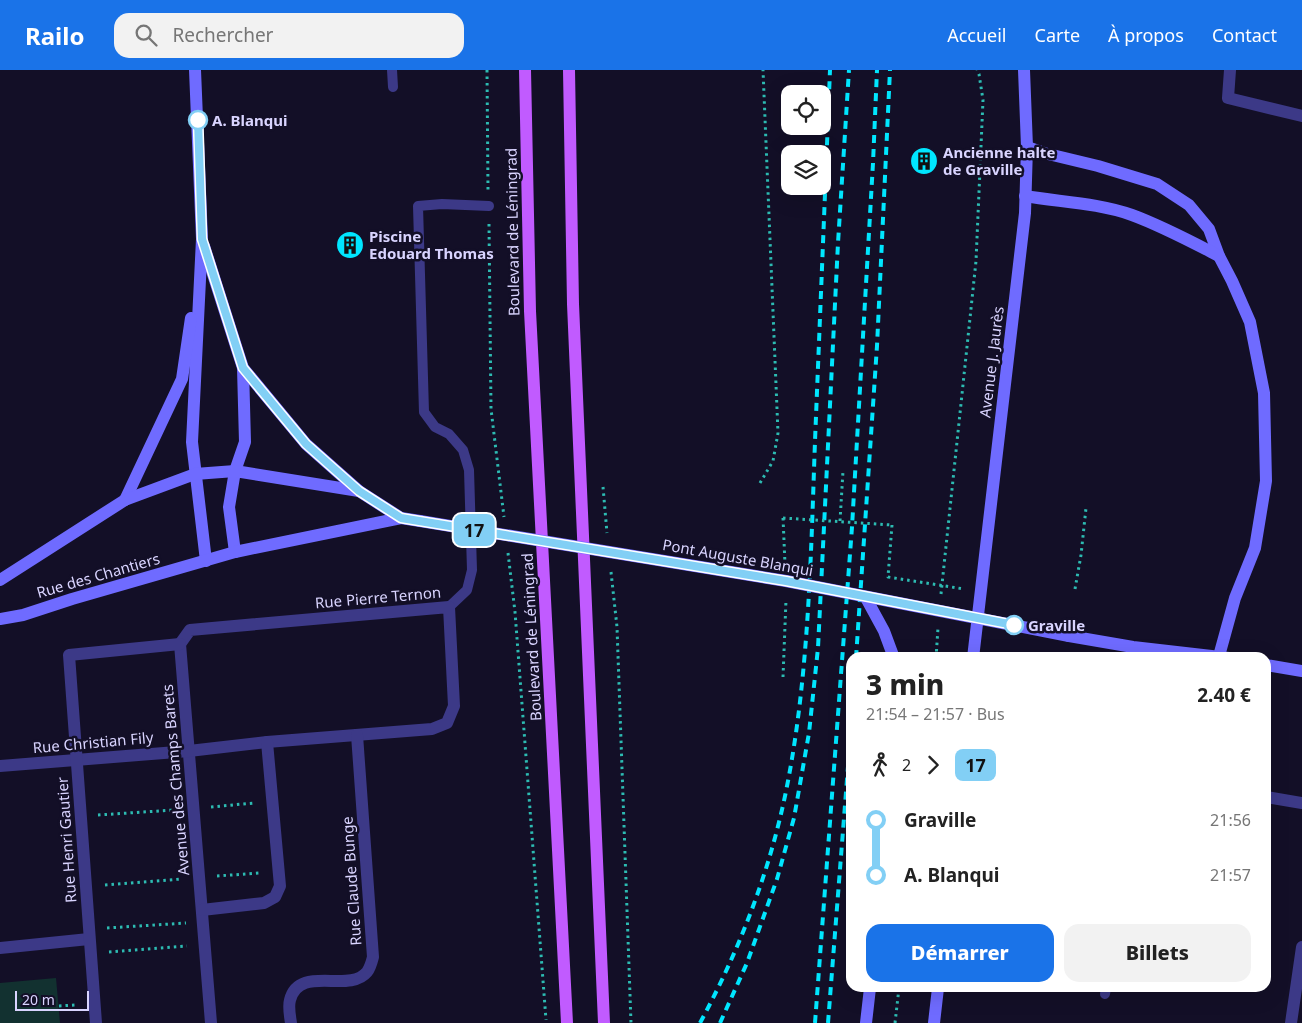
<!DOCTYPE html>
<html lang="fr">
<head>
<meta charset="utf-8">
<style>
  :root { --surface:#fff; --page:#f2f2f2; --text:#222; --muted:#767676; --accent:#1a73e8 }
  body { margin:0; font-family:"Noto Sans",sans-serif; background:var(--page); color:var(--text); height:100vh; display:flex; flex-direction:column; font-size:19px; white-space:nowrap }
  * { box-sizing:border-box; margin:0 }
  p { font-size:16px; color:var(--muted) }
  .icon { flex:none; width:28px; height:28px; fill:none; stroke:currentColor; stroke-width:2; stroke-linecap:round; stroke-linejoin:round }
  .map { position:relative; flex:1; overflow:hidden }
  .sheet { position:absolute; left:846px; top:582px; width:425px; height:340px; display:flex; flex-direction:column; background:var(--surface); border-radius:15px; box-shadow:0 5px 20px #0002 }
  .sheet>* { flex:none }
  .badge { padding:0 10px; border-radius:8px; font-size:18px; line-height:32px }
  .buttons { position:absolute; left:781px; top:15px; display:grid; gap:10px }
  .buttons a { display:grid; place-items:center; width:50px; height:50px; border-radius:10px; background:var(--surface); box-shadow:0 5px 20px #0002; font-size:25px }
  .scale { position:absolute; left:15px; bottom:12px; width:74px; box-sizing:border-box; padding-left:5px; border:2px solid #d9d4ff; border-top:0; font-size:14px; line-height:18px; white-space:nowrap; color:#d9d4ff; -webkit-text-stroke:4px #130f27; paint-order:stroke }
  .map>.badge { position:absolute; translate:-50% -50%; box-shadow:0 0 0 2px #fff }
  .legs { display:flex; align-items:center; gap:8px; height:55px; padding:0 20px; font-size:16px }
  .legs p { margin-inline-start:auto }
  .overview { display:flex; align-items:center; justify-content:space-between; height:85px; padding:0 20px }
  h1 { font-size:28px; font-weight:800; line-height:38px }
  .button { display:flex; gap:10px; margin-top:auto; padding:10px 20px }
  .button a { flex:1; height:58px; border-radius:15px; background:var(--accent); color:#fff; font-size:20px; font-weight:800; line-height:58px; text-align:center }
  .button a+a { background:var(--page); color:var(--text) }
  ul { padding:0 20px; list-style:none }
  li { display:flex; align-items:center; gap:18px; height:55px; font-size:19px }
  li i { display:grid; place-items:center; width:8px; height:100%; margin:0 6px; background:currentColor }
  li i::after { content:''; width:12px; height:12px; margin:-6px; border:4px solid; border-radius:50%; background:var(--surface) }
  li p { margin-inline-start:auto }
  li:first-child i { background:linear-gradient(#0000 50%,currentColor 0) }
  li:last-child i { background:linear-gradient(currentColor 50%,#0000 0) }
  header { display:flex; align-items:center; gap:30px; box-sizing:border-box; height:70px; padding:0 25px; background:var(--accent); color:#fff }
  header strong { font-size:24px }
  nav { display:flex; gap:28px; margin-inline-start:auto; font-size:18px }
  .search { width:350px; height:45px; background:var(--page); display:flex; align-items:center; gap:12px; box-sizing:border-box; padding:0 18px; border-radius:15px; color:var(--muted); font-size:19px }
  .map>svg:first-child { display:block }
  .green { fill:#123130 }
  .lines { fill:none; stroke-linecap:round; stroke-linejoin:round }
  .path { stroke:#2dbbb2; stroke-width:3; stroke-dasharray:2.5 4; stroke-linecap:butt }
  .lane { stroke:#3c3987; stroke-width:10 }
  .street { stroke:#3c3987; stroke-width:12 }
  .secondary { stroke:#6f6bff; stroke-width:12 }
  .primary { stroke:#c15bff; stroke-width:12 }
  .rail { stroke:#00e6ff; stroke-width:4; stroke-dasharray:8 6; stroke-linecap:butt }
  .path-bridge { stroke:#2dbbb2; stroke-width:3; stroke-dasharray:2.5 4; stroke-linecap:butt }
  .secondary-bridge { stroke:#6f6bff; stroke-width:12 }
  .line-1-casing { stroke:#fff; stroke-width:11 }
  .line-1 { stroke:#82cff5; stroke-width:8 }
  .stop-1-dot { fill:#fff; stroke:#82cff5; stroke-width:2.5 }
  .labels { text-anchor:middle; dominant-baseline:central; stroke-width:5; stroke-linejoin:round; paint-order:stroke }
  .stop-label { font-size:15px; font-weight:bold; fill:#d9d4ff; stroke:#130f27; text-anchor:start }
  .poi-label { font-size:15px; font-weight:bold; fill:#d9d4ff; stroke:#130f27; text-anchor:start }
  .street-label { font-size:15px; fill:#d9d4ff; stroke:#130f27 }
</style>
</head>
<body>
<header>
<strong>Railo</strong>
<div class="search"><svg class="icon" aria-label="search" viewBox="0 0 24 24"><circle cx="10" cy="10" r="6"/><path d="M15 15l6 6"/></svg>Rechercher</div>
<nav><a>Accueil</a><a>Carte</a><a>À propos</a><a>Contact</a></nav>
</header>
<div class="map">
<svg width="1302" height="953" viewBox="0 0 1302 953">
  <rect width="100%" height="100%" fill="#130f27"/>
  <polygon class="green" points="56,908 60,953 0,953 0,913"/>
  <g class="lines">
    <g class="path">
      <polyline points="487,0 488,120"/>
      <polyline points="489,154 491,339 504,447"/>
      <polyline points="760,413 773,391 778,363 763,0"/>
      <polyline points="603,417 607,463"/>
      <polyline points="783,448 785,494"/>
      <polyline points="840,451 843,401"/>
      <polyline points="892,455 888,507 964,519"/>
      <polyline points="508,483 515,542 546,950"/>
      <polyline points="611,502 617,557 631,953"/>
      <polyline points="1075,519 1081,485 1086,438"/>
      <polyline points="941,524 976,191 983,30 979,4 977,0"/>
      <polyline points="936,588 938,558"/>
      <polyline points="783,607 786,530"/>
      <polyline points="211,737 254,733"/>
      <polyline points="98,745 174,740"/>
      <polyline points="217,806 260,803"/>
      <polyline points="105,815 181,809"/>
      <polyline points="107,858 186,853"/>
      <polyline points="109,882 187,876"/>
      <polyline points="59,936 76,935"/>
      <polyline points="895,953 899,918"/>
    </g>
    <g class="lane">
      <polyline points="392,0 393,17"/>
      <polyline points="449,537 467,520 472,500 469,400 463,380 449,364 435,357 424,342 418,136 442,134 489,136"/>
      <polyline points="1105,924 1106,918"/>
    </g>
    <g class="street">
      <polyline points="1230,0 1228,28 1302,46"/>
      <polyline points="180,574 211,953"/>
      <polyline points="0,696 189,681 267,672 432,659 447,653 454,636 449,537 190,560 180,574"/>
      <polyline points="1266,727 1302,733"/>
      <polyline points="202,840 264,833 275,827 280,816 267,672"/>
      <polyline points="0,878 89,869"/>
      <polyline points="96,953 69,585 180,574"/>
      <path d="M291 953C290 946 288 937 290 930 299 894 349 924 367 902 370 898 372 891 373 887L357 665"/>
      <polyline points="1291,953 1302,877"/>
    </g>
    <g class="secondary">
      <polyline points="195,0 202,169 192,372 206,491"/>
      <polyline points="1027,77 1044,83 1098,96 1157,114 1189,135 1209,159 1219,186 1232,211 1250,252 1264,323 1266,411 1255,478 1235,528 1219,586"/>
      <path d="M1025 126C1060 132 1098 133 1132 145 1162 156 1190 171 1219 186"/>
      <polyline points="204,176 243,298 306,374 359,421"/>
      <polyline points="125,430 182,309 191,248"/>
      <polyline points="235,482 229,437 235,401 245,372 243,298"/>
      <polyline points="0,510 125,430 195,404 235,401 359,421 401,448"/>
      <polyline points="866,528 884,561 894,588"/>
      <polyline points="0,549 23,545 72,529 235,482 401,448 420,451"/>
      <polyline points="1069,566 1133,577 1229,588"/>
      <polyline points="973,588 1025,143 1027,77 1024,0"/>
      <polyline points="1266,595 1302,601"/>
      <polyline points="866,953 870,918"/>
      <polyline points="934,953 938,918"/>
    </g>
    <g class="primary">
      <polyline points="525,0 530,241 567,953"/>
      <polyline points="569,0 573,234 604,953"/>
    </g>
    <g class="rail">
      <polyline points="856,588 877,276 890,0"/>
      <path d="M700 953C741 877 772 796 788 711 809 601 811 482 815 371 820 247 825 124 830 0"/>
      <polyline points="720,953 747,893 777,809 794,748 809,663 818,578 838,173 849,0"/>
      <polyline points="815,953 852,457 873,93 877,0"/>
      <polyline points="828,953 851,658"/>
    </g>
    <polyline class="path-bridge" points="783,448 892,455"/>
    <polyline class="secondary-bridge" points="420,451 786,511 1069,566"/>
  </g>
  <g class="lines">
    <g class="line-1-casing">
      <polyline id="line-1" points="198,50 202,169 243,298 306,374 359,421 401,448 786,511 1014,555"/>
    </g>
    <use href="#line-1" class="line-1"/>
  </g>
  <defs>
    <g id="building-disc" transform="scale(1.4375)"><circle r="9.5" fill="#00e6ff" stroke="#130f27"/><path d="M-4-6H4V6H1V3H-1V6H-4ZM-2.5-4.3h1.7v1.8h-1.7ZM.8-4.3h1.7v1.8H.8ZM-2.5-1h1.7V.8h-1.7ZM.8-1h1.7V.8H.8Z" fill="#111"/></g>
  </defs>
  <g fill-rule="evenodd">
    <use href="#building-disc" x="924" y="91"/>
    <use href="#building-disc" x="350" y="175"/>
  </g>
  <g class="stop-1-dot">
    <circle cx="198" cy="50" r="9"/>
    <circle cx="1014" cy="555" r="9"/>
  </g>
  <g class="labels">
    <g class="stop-label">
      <text x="212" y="50">A. Blanqui</text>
      <text x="1028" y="555">Graville</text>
    </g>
    <g class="poi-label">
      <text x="943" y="82">Ancienne halte<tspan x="943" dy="17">de Graville</tspan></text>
      <text x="369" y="166">Piscine<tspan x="369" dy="17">Edouard Thomas</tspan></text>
    </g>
    <g class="street-label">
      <text transform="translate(512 162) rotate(-91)">Boulevard de Léningrad</text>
      <text transform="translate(991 292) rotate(-83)">Avenue J. Jaurès</text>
      <text transform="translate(738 487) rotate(10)">Pont Auguste Blanqui</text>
      <text transform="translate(98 505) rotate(-16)">Rue des Chantiers</text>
      <text transform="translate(378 527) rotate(-5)">Rue Pierre Ternon</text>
      <text transform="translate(531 567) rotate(-93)">Boulevard de Léningrad</text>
      <text transform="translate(93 672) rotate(-5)">Rue Christian Fily</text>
      <text transform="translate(175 710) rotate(-95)">Avenue des Champs Barets</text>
      <text transform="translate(66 770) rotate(-94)">Rue Henri Gautier</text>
      <text transform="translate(351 811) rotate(-94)">Rue Claude Bunge</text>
    </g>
  </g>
</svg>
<div class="buttons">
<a><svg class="icon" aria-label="locate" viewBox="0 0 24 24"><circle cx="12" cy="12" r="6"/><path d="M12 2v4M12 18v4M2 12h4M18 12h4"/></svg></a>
<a><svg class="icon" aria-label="layers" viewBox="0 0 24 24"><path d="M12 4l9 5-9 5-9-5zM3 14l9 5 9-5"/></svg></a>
</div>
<div class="scale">20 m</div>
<b class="badge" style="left:474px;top:460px;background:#82cff5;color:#111">17</b>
<section class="sheet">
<div class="overview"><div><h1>3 min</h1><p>21:54 – 21:57 · Bus</p></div><b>2.40 €</b></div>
<div class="legs"><svg class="icon" aria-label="walk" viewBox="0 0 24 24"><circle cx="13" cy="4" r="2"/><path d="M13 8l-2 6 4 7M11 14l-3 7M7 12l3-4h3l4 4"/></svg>2<svg class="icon" aria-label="forward" viewBox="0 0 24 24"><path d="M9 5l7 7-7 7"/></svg><b class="badge" style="background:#82cff5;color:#111">17</b></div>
<ul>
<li><i style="color:#82cff5"></i><b>Graville</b><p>21:56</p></li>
<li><i style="color:#82cff5"></i><b>A. Blanqui</b><p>21:57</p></li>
</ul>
<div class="button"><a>Démarrer</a><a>Billets</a></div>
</section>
</div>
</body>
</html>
